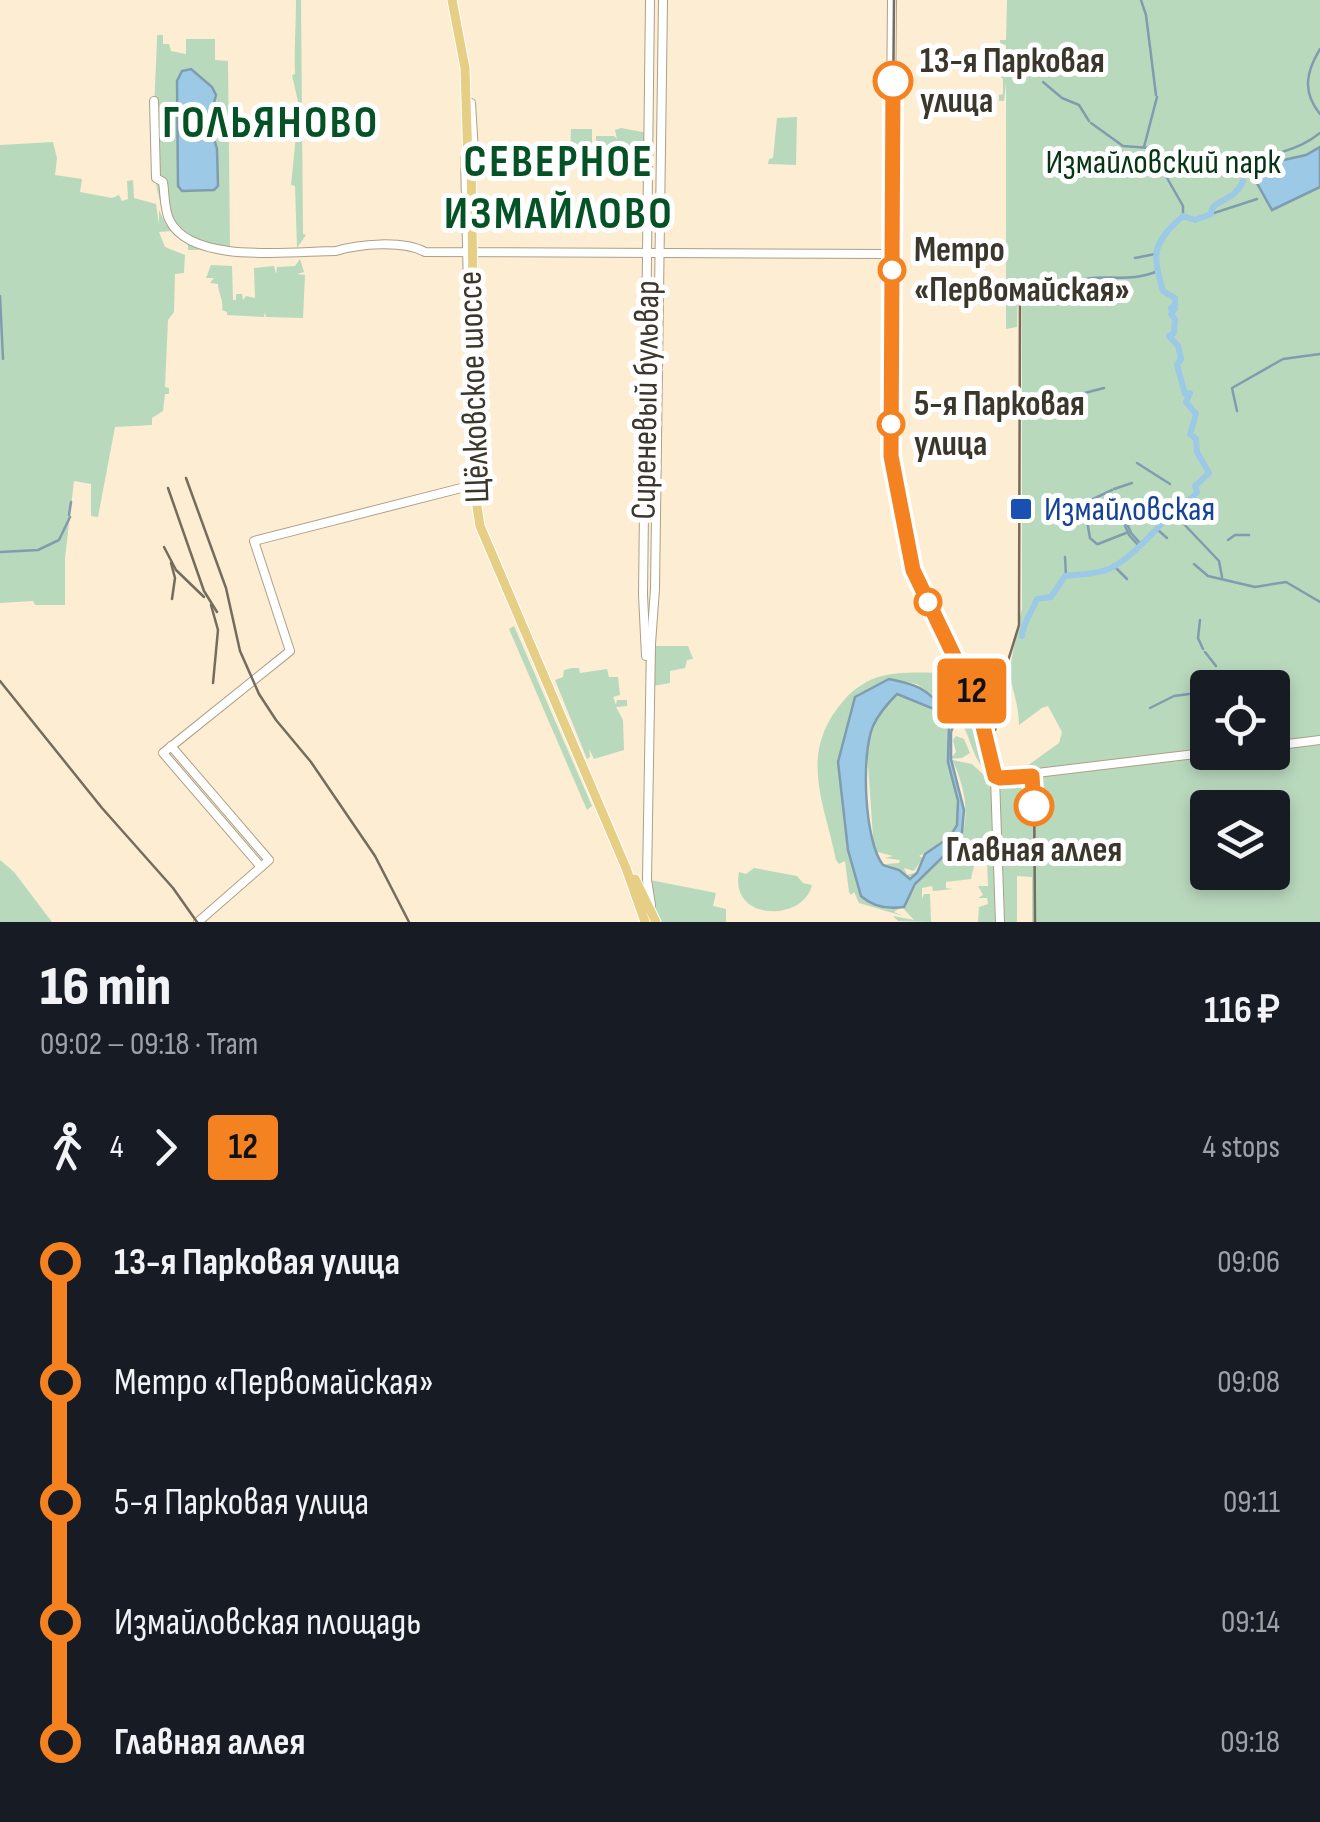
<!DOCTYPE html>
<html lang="en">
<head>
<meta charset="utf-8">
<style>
  :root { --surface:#171b24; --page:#20242c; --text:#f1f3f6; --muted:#9ea1a6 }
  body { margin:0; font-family:"Sofia Sans Condensed",sans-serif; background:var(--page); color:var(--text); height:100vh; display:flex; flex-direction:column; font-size:38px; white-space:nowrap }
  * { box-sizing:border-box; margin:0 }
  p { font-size:32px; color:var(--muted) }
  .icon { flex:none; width:55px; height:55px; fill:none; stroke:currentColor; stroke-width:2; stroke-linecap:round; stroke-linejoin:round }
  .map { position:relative; height:922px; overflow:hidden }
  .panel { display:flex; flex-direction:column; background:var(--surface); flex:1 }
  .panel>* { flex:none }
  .badge { padding:0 20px; border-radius:8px; font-size:35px; line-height:65px }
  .tools { position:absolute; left:1190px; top:670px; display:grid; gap:20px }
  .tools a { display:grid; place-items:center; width:100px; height:100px; border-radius:10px; background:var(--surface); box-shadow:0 5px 15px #0003; font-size:50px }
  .map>.badge { position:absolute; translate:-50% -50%; box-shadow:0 0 0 5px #fff }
  .legs { display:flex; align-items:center; gap:15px; height:110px; padding:0 40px; font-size:32px }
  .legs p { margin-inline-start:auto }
  .head { display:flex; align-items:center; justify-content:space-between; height:170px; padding:0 40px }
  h1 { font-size:55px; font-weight:800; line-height:75px }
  ul { padding:0 40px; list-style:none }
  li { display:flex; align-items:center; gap:35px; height:120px; font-size:38px }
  li i { display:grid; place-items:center; width:15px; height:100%; margin:0 12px; background:currentColor }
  li i::after { content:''; width:25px; height:25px; margin:-12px; border:8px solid; border-radius:50%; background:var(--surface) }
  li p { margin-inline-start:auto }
  li:first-child i { background:linear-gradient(#0000 50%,currentColor 0) }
  li:last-child i { background:linear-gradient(currentColor 50%,#0000 0) }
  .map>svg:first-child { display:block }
  .green { fill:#b9d9bd; fill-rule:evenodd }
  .water { fill:#9cc9e5; stroke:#7f9dae; stroke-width:2.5; fill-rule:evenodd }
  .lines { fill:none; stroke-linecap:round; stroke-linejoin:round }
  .stream { stroke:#7f9dae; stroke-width:2.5 }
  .river { stroke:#9cc9e5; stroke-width:6 }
  .secondary-casing { stroke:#ada087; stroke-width:10 }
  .primary-casing { stroke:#fff; stroke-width:11 }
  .secondary { stroke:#fff; stroke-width:8 }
  .primary { stroke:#e7ce85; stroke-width:9 }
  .tram { stroke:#746c5c; stroke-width:2.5 }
  .rail { stroke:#746c5c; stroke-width:2.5 }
  .primary-bridge-casing { stroke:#fff; stroke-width:11; stroke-linecap:butt }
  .primary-bridge { stroke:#e7ce85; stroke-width:9 }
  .line-1-casing { stroke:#fff; stroke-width:22 }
  .line-1 { stroke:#f58220; stroke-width:15 }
  .stop-1-dot { fill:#fff; stroke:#f58220; stroke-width:5 }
  .transit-dot { fill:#1a4fb4; stroke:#fff; stroke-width:4 }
  .labels { text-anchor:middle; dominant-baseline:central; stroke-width:10; stroke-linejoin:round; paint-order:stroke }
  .stop-label { font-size:35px; font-weight:bold; fill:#3c372c; stroke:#fff; text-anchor:start }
  .park-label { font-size:35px; fill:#073415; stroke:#fff }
  .street-label { font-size:35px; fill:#3c372c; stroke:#fff }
  .transit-label { font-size:35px; fill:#164399; stroke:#fff; text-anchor:start }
  .district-label { font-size:45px; font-weight:bold; letter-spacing:2.5px; fill:#055226; stroke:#fff }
</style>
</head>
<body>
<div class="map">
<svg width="1320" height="922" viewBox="0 0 1320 922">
  <rect width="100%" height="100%" fill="#fcedd3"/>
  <g class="green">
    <path d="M296 0H301L303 234 306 235 297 248 295 186 291 185 299 106 292 75 295 74C294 47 296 26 296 0Z"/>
    <path d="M1007 0H1320V922H1032V877L1017 876V922H1004L999 786 1003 780 1027 777V766L1059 743 1062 732 1048 706 1042 708 1019 725C1019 709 1014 693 1010 678 1008 672 1020 616 1022 609V303H1027V291H1018L1017 327 1006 329V263H985L977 256 983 246 1006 247V84L1004 101H999V95L1003 94V79L1000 76 1006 75V45L1000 44V40H1006ZM1208 688H1272V752H1208ZM1208 808H1272V872H1208Z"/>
    <path d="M157 35H163V44H169L171 51 186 54V39H215V60L228 61 230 249C201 247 175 231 162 205 147 174 157 72 157 35Z"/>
    <polygon points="797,117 796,165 768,164 769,159 773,158 777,118"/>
    <polygon points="621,128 648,133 646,165 616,165 618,150 615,150 614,165 570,163 571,129 592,129 592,155 583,156 582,161 612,161 610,155 596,155 596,136 614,136 617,139 615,130"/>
    <polygon points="53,142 57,158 55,175 82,179 80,192 112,198 119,195 122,201 128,199 127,181 133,180 134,198 156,204 159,225 159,210 166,225 169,223 200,247 198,250 188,250 188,244 172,231 159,232 165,247 185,255 184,273 175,274 174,312 168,320 165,387 169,388 169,394 165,394 163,411 152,418 152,425 115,427 98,517 91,516 91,484 74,481 65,558 65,605 35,605 33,601 0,603 0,145"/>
    <path d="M300 259 304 272 297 274 305 275 303 318 266 317 265 312 264 317 227 315V312L222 310C224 299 218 294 218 284L210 283 214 278H206L211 265 232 266 233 300H236V294H242L243 300 246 296 255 298 254 268 274 266 276 274 277 267 295 266Z"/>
    <polygon points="514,626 592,806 587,810 509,629"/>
    <polygon points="652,646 688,646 693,659 687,660 685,668 670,671 670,683 653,686"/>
    <polygon points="572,668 579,668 580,673 607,669 609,677 618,677 620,695 613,697 616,705 617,700 627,700 627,706 616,707 623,720 624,750 594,759 589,749 590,757 587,759 555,680 563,677 564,670"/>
    <path d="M959 673 985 731 991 777C969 758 971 729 957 719L958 714 947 712 948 755 953 756 956 752 953 740 956 736 964 739 970 753 962 758 948 759C956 810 976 828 919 856L923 858 914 871 904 868 907 875 917 872 913 876 907 877 900 870 886 864 899 863 900 860 885 858 893 856 874 851 867 750 874 724 895 695 941 709 934 697 917 684 889 679 858 696 852 709 838 762 839 776 848 850 861 896 876 905 877 907 900 908 894 912 903 916 859 903 854 892 851 895 849 892 845 861 839 864 836 860C824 800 797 753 845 699 854 689 868 679 882 676 905 670 935 674 959 673Z"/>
    <path d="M952 760 972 764 989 780 985 783 994 790 995 852 992 854 997 874 994 876 998 922H978L979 907 988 904 987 898H978L983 895 978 886H988L987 861H975L971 879 946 882V888L953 889 933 891 932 886 922 888V899L924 894H930L931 922 898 921 893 916 914 920 903 908C911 897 915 885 923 874 932 864 944 858 953 849 974 826 965 785 952 760Z"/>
    <polygon points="0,860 14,872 52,922 0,922"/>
    <path d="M754 868 797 876 803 883 812 885C804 922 729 922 739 872L746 874Z"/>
    <polygon points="650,880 716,893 713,906 726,909 726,922 660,922 652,902"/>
  </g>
  <g class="water">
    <polygon points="191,69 212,87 216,95 209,122 217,149 218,186 214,190 182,191 178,186 177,81 182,71"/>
    <polygon points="1320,147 1320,187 1272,210 1253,176 1270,163 1306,155"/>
    <path d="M889 679C914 684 928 688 943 710L958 714 951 732V759L964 810 962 832 955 845 915 884 904 907C890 909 874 908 861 896L848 850 838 762 855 697ZM897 694 949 715 948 762 958 801 957 825 950 837 925 854 917 873 910 879 899 870 883 865C864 841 861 754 873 726 878 715 888 703 897 694Z"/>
  </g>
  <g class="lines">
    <g class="stream">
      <polyline points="1141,0 1146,15 1156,95"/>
      <path d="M1320 49C1306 72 1302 92 1320 114"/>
      <polyline points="1043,82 1062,98 1079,105 1089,121"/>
      <polyline points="1091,123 1123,146 1150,148 1183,206 1183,216"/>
      <polyline points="1144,147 1157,97"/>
      <path d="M1249 169C1269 150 1295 154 1320 133"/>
      <polyline points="1211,214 1257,199"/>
      <polyline points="1135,258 1155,254"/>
      <path d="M1085 279C1112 275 1132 282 1158 271"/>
      <polyline points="1052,287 1065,281 1083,280"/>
      <polyline points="0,296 3,359"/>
      <polyline points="1042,404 1104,388"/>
      <polyline points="1237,411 1232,388 1283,359 1320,354"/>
      <polyline points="1137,463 1170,484"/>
      <polyline points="1114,489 1132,483"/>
      <polyline points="1115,494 1131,533 1140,543"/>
      <polyline points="1112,495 1129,535 1138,545"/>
      <polyline points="1093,499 1112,490"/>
      <polyline points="1079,504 1091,500"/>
      <polyline points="1084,504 1090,538 1097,544"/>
      <polyline points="1173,513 1179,519"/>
      <polyline points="69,515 71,502"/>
      <polyline points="1181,521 1219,561 1222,577"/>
      <polyline points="1158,530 1167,538"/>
      <polyline points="1228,540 1235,535 1249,535"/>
      <polyline points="1098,544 1126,533"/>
      <polyline points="0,552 38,550 59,540 70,517"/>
      <polyline points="1065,557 1066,576"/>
      <polyline points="1194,564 1208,576 1255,587 1286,582 1320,602"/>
      <polyline points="1113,565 1127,579"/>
      <polyline points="1200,620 1198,638 1203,649"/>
      <polyline points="1205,652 1216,666"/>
      <polyline points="1195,693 1208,690"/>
      <polyline points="1150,708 1174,696 1189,694"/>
      <polyline points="1272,718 1287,735"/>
    </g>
    <path class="river" d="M1022 636C1023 622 1032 612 1037 599L1051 597 1065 576C1077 574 1095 575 1109 569 1133 558 1160 524 1179 506 1186 499 1192 501 1197 492L1195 486 1209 473 1197 452 1196 439 1190 434 1196 414 1186 402 1190 393 1185 394 1177 365 1181 359 1178 346 1169 336 1174 333 1175 319 1171 314 1175 309 1171 308 1175 305V298L1163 291C1153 255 1150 245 1183 216L1195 220 1211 214C1211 199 1234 203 1243 181"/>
    <g class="secondary-casing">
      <g id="secondary">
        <polyline points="892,0 889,347 893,485 911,571 974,699 987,733 995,778 1000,922"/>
        <path d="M154 101 156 178 163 182C165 194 164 211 170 221 192 265 294 251 336 251 359 244 403 240 425 252L891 254"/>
        <polyline points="471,103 475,168"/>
        <polyline points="465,158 468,289"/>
        <polyline points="474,347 476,277"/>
        <polyline points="646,656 643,595 650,0"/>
        <polyline points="171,746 269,860 198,922"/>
        <polyline points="1272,746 1320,740"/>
        <polyline points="995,778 1212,752"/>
        <polyline points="261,867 163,753 290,651 254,541 473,485"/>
        <polyline points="651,905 647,880 651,644 655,589 663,0"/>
      </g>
    </g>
    <g class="primary-casing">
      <g id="primary">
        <polyline points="452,0 465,68 468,163"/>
        <polyline points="470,283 472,474 480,526 626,868 645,922"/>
        <polyline points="635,879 656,922"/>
      </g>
    </g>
    <use href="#secondary" class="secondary"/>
    <use href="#primary" class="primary"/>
    <g class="tram">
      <path d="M894 0 891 347 895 482 914 571 980 706 991 741 996 775C1008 781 1023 770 1034 778L1035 922"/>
      <polyline points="0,681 102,808 173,888 197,922"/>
    </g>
    <g class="rail">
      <polyline points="186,478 226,588 240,651 259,694 276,720 311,762 375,856 409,922"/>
      <polyline points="168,488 204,591 217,612"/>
      <polyline points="164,547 176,570 204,597"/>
      <polyline points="171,563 175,578 172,599"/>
      <polyline points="211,605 218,630 213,683"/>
      <polyline points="995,730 1001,714 1004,674 1019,625 1020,291"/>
    </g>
    <g class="primary-bridge-casing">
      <polyline id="primary-bridge" points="471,162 473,283"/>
    </g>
    <use href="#primary-bridge" class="primary-bridge"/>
  </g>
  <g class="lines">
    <g class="line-1-casing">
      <polyline id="line-1" points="893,81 891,456 913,570 978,706 995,776 1000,778 1032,776 1034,806"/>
    </g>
    <use href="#line-1" class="line-1"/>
  </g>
  <g class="stop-1-dot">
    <circle cx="893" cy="81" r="18"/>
    <circle cx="892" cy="270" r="12"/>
    <circle cx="891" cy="424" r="12"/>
    <circle cx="928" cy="602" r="12"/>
    <circle cx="1034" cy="806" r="18"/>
  </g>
  <rect class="transit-dot" x="1009" y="497" width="24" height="24" rx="5"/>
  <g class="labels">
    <g class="stop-label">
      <text x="920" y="61">13-я Парковая<tspan x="920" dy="40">улица</tspan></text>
      <text x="914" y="250">Метро<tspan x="914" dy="40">«Первомайская»</tspan></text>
      <text x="914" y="404">5-я Парковая<tspan x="914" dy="40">улица</tspan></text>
      <text x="1034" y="850" text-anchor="middle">Главная аллея</text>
    </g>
    <g class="park-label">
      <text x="1163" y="162">Измайловский парк</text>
    </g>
    <g class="street-label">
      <text transform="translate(474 387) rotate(-92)">Щёлковское шоссе</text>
      <text transform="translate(646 400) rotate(-89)">Сиреневый бульвар</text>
    </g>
    <g class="transit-label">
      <text x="1044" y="509">Измайловская</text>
    </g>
    <g class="district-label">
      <text x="271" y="123">ГОЛЬЯНОВО</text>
      <text x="559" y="162">СЕВЕРНОЕ<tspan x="559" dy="52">ИЗМАЙЛОВО</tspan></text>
    </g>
  </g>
</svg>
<div class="tools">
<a><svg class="icon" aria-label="locate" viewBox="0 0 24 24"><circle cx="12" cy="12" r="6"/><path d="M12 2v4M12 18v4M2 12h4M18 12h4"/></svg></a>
<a><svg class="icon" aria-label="layers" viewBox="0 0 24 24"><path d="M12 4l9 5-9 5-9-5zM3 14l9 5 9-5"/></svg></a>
</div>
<b class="badge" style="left:972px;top:691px;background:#f58220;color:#111">12</b>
</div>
<section class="panel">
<div class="head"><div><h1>16 min</h1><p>09:02 – 09:18 · Tram</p></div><b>116 ₽</b></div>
<div class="legs"><svg class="icon" aria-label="walk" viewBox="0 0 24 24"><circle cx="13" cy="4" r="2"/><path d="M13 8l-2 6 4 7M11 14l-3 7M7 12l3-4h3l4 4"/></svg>4<svg class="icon" aria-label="forward" viewBox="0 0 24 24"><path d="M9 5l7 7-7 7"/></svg><b class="badge" style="background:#f58220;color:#111">12</b><p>4 stops</p></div>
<ul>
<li><i style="color:#f58220"></i><b>13-я Парковая улица</b><p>09:06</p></li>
<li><i style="color:#f58220"></i><span>Метро «Первомайская»</span><p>09:08</p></li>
<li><i style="color:#f58220"></i><span>5-я Парковая улица</span><p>09:11</p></li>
<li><i style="color:#f58220"></i><span>Измайловская площадь</span><p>09:14</p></li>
<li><i style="color:#f58220"></i><b>Главная аллея</b><p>09:18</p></li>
</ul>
</section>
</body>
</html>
